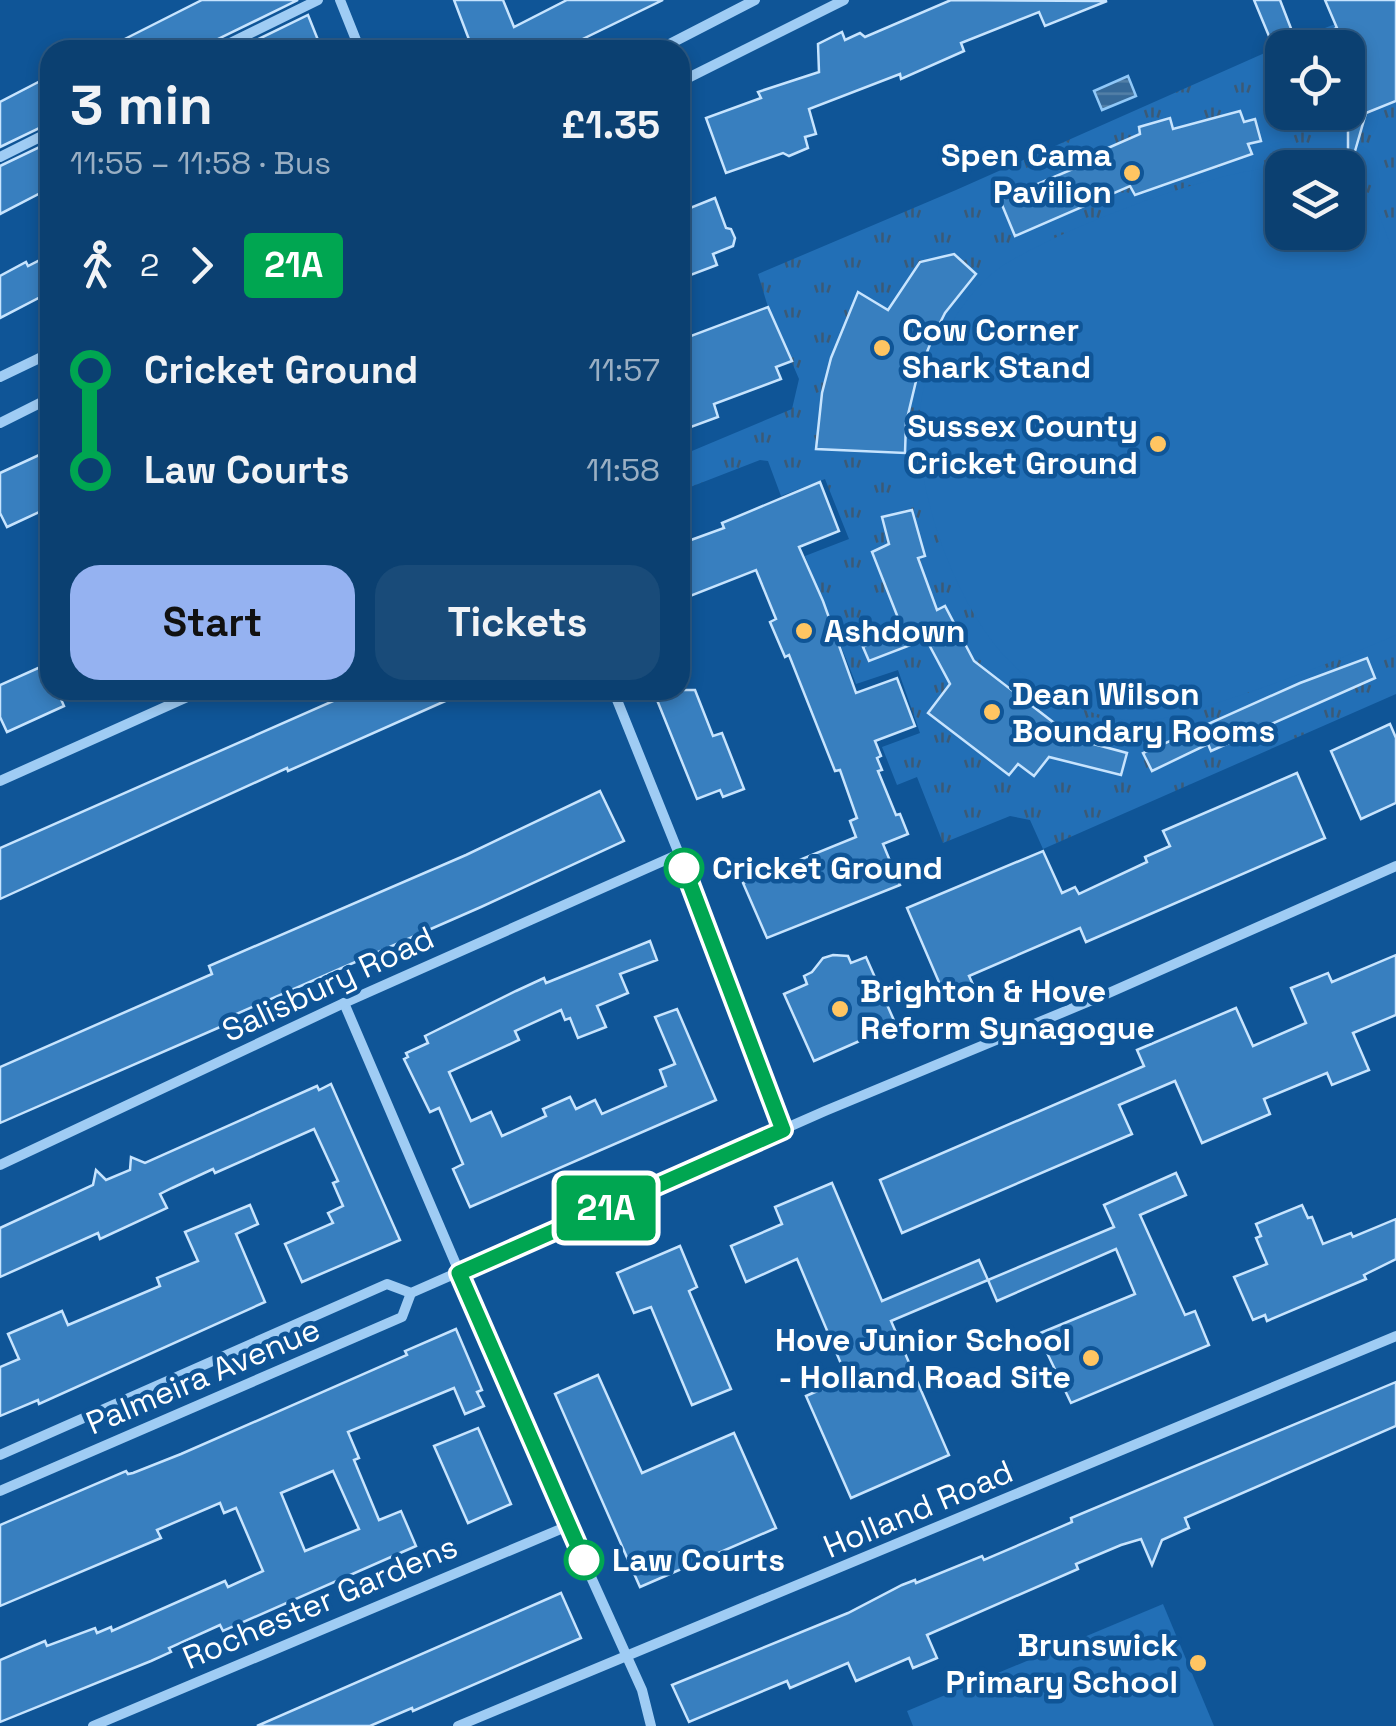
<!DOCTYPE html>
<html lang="en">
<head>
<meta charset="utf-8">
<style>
  :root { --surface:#0b4071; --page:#194b79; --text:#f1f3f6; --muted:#9aafc3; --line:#2b5984; --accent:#95b2f1 }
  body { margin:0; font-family:"Space Grotesk",sans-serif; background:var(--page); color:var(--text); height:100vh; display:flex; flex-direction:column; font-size:38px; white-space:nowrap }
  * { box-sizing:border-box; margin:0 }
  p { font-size:32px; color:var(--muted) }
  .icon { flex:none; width:55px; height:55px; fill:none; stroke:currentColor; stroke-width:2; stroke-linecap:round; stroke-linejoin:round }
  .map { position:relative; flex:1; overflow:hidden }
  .side { position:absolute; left:40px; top:40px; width:650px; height:660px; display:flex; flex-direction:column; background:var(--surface); border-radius:30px; box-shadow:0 5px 15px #0003,0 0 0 2px var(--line) }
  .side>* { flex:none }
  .badge { padding:0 20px; border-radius:8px; font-size:35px; line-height:65px }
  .buttons { position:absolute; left:1265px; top:30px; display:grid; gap:20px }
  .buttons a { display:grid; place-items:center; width:100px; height:100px; border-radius:20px; background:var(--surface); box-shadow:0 5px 15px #0003,0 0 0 2px var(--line); font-size:50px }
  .map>.badge { position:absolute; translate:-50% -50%; box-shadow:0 0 0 5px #fff }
  .legs { display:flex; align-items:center; gap:15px; height:110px; padding:0 30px; font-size:32px }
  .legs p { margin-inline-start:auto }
  .summary { display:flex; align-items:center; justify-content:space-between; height:170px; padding:0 30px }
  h1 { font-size:55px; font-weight:600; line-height:75px }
  .cta { display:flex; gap:20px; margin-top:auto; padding:20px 30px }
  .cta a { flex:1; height:115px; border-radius:30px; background:var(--accent); color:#111; font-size:40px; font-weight:600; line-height:115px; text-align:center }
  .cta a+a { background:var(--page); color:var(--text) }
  ul { padding:0 30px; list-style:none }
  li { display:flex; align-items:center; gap:35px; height:100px; font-size:38px }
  li i { display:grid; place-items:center; width:15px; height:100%; margin:0 12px; background:currentColor }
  li i::after { content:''; width:25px; height:25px; margin:-12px; border:8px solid; border-radius:50%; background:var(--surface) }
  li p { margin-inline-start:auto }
  li:first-child i { background:linear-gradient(#0000 50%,currentColor 0) }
  li:last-child i { background:linear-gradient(currentColor 50%,#0000 0) }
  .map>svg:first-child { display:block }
  .grass { fill:url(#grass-tufts); fill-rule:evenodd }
  .pitch { fill:#226fb6 }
  .water { fill:url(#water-rules); stroke:#90c8f8; stroke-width:2.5 }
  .building { fill:#387fbf; stroke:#c7e4fe; stroke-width:2.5; fill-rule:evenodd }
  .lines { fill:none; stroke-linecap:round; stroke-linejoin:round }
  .minor { stroke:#9fccf4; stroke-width:10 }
  .line-1-casing { stroke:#fff; stroke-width:22 }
  .line-1 { stroke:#00a651; stroke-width:15 }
  .poi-dot { fill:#ffc562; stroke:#0f5597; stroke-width:4 }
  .stop-1-dot { fill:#fff; stroke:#00a651; stroke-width:5 }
  .labels { text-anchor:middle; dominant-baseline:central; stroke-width:9; stroke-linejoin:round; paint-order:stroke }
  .poi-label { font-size:32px; font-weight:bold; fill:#fff; stroke:#0f5597; text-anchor:end }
  .stop-label { font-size:32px; font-weight:bold; fill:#fff; stroke:#0f5597; text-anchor:start }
  .street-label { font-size:32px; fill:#fff; stroke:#0f5597 }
</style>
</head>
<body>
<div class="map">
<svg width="1396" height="1726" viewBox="0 0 1396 1726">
  <defs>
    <pattern id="grass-tufts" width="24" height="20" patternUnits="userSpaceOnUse" patternTransform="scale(2.5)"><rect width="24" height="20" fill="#226fb6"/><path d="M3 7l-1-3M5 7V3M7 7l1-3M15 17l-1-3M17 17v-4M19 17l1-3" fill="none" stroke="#3b5a76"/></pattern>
    <pattern id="water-rules" width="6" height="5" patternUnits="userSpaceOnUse" patternTransform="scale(2.5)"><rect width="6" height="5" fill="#366998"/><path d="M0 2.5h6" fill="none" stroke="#5480a7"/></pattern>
  </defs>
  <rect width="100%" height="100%" fill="#0f5597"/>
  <path class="grass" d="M1396 0V694L1043 849 1030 820 1010 816 943 843 917 777 897 785 882 747 920 733 898 670 856 684 805 556 849 539 825 479 781 496 768 461 760 460 680 491V456L792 409 799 379 768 307 758 274 956 190 1287 43ZM1282 48H1348V112H1282ZM1282 168H1348V232H1282Z"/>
  <g class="pitch">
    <path d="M1274 167 1282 168V232H1348V179C1377 194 1385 232 1396 260V635C1340 659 1285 681 1226 700 1196 710 1163 723 1131 720 1082 717 1031 688 1000 651 952 594 913 486 920 411 925 360 962 292 1005 264 1072 225 1198 176 1274 167Z"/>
    <polygon points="1163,1604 1214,1726 913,1726 907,1711"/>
  </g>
  <polygon class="water" points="1128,76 1136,96 1102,110 1094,91"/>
  <g class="building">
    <polygon points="202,0 298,0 212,42 207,50 103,50"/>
    <polygon points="454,0 503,0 514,27 567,0 663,0 560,50 473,50"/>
    <polygon points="951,0 1107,1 1045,26 1039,12 961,43 964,51 901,79 900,74 809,109 816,134 805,137 808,148 789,156 783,153 726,173 706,118 761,98 758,92 819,72 818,44 842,32 845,40 860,33 865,37"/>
    <polygon points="1254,0 1280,0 1297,44 1337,28 1325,0 1396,0 1396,101 1366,113 1353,158 1348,158 1348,48 1274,48"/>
    <polygon points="308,15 322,50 236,50"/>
    <polygon points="50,76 50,123 0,147 0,102"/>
    <polygon points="1240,111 1244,122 1255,119 1261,141 1248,144 1252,154 1135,195 1130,186 1015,236 1000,200 1094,160 1092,155 1140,134 1139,127 1170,118 1173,129"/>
    <polygon points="50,142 50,188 0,214 0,166"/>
    <polygon points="715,198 726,228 731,229 735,238 733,246 713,254 717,265 680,279 680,212"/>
    <polygon points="954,254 976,274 945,313 933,337 917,377 906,423 905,453 816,449 822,393 831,358 858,292 888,310 920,262"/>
    <polygon points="44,258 50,269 50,292 0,318 0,276 26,262 28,266"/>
    <polygon points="768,307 792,361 776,367 781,379 714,404 718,417 680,431 680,340"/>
    <polygon points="50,450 50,507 7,527 0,513 0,473"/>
    <polygon points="820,482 839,531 799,547 823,601 856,693 897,678 915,726 875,741 881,756 877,758 882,770 878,771 896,815 900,814 908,834 883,844 900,885 767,938 743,883 856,837 850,821 857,818 840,770 835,771 789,655 785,657 770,622 776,619 756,570 680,600 680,544 724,528 722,523"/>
    <polygon points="912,510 925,556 918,558 937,610 945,606 974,661 1075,739 1127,753 1121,775 1049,757 1034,776 1018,764 1009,775 928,713 950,684 926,639 869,661 863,647 902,628 872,552 889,544 882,517"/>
    <polygon points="1367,658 1375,678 1211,751 1208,744 1152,771 1143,753 1300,683"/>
    <polygon points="45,665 50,675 50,690 57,690 64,706 7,732 0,717 0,685"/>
    <polygon points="358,690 470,690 288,771 287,768 0,899 0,848"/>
    <polygon points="653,690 695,690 713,736 722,733 744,789 723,797 720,790 697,799"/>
    <polygon points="1390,724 1396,738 1396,803 1361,819 1331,751"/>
    <polygon points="1297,773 1325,838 1086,942 1080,928 969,976 976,991 948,1003 907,908 1043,851 1062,893 1075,887 1079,894 1147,862 1145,857 1170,846 1163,831"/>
    <polygon points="600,791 624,841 481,907 225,1019 227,1024 0,1123 0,1067 212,974 209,966 466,855"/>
    <polygon points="650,941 657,960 620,974 628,993 597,1006 606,1027 578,1038 570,1018 565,1020 561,1010 515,1031 519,1040 449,1072 471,1121 491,1112 502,1136 546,1116 543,1109 570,1097 576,1109 595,1100 602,1114 666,1086 660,1070 675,1064 655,1017 677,1009 716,1100 470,1207 453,1169 463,1164 439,1108 430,1112 404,1059 408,1057 406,1053 428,1043 425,1036 516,991 544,978 546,983"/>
    <polygon points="833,955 848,956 851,963 866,957 896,1025 814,1061 784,994 807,984 804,976 812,972 823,958"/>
    <polygon points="1396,955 1396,1015 1353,1033 1369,1070 1332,1085 1327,1073 1264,1099 1270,1114 1202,1143 1175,1081 1119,1105 1132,1134 902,1233 880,1180 1144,1066 1137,1050 1236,1008 1253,1046 1306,1023 1291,988 1328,973 1332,982"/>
    <polygon points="331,1084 400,1240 302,1282 285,1244 333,1223 328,1213 343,1206 333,1183 338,1181 314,1129 215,1173 213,1169 172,1188 160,1194 167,1208 100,1239 98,1233 0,1277 0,1228 93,1185 96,1170 106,1180 130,1170 131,1157 145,1163 317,1086 319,1090"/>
    <polygon points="1176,1173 1186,1195 1140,1215 1185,1315 1195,1311 1209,1345 1071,1403 1038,1334 1135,1294 1116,1249 997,1301 988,1280 1114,1227 1104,1205"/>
    <polygon points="832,1183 882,1301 979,1260 988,1280 891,1321 949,1455 851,1498 806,1396 847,1378 797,1259 746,1282 731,1246 782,1224 775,1207"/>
    <polygon points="250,1205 258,1224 236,1234 265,1302 39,1404 38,1400 0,1416 0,1367 19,1359 8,1334 62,1311 68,1325 160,1286 157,1278 198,1261 185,1232"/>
    <polygon points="1302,1205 1308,1218 1312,1217 1323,1244 1351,1233 1353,1237 1396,1219 1396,1259 1364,1275 1366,1279 1267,1321 1265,1315 1253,1320 1234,1277 1267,1264 1256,1238 1261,1236 1256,1224"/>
    <polygon points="680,1246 697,1287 689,1291 731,1389 692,1405 651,1307 634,1313 617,1273"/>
    <path d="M456 1329 482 1390 477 1392 484 1406 465 1414 454 1388 348 1432 359 1458 354 1460 379 1520 401 1511 416 1546 223 1631 220 1625 169 1648 171 1652 151 1661 0 1722V1660L45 1641 47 1646 95 1628 97 1633 111 1627 112 1631 225 1581 228 1587 263 1571 236 1508 224 1513 220 1503 157 1530 161 1538 0 1606V1525L126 1471 128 1474 133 1473 181 1454 407 1355 405 1351ZM333 1471 359 1529 305 1551 281 1493Z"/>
    <polygon points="598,1375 642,1473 734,1433 776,1528 640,1587 555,1394"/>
    <polygon points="1396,1382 1396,1426 1185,1518 1189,1528 1162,1540 1152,1565 1141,1539 1121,1545 1076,1564 1078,1569 927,1635 937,1658 913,1668 909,1658 856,1681 848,1663 790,1688 787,1681 689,1722 672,1685 848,1613 902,1585 915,1580 916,1583 982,1556 984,1560 1072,1522 1071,1518"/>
    <polygon points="478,1428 511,1504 468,1523 434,1446"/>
    <polygon points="561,1593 581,1638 413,1711 412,1708 370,1726 257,1726"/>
  </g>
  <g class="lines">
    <g class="minor">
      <polyline points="340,0 360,50"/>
      <polyline points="216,50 318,0"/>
      <polyline points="658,50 755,0"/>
      <polyline points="680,82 844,0"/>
      <polyline points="0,157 50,132"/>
      <polyline points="0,377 50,353"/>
      <polyline points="0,423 50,398"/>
      <polyline points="613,690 679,854 783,1130"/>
      <polyline points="0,781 203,690"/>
      <polyline points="344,1003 568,1526 642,1690 651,1726"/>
      <polyline points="0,1165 344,1003 679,854"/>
      <polyline points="0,1455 387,1284 411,1293 825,1111 1102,996 1396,866"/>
      <polyline points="0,1491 402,1317 411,1293"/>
      <polyline points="93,1726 568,1526"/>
      <polyline points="458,1726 1396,1336"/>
    </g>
  </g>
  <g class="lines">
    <g class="line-1-casing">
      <polyline id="line-1" points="584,1560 459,1273 783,1130 684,868"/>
    </g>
    <use href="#line-1" class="line-1"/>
  </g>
  <g class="poi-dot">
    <circle cx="1132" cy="173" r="10"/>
    <circle cx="882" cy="348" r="10"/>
    <circle cx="1158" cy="444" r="10"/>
    <circle cx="804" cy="631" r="10"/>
    <circle cx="992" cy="712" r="10"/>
    <circle cx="840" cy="1009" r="10"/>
    <circle cx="1091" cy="1358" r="10"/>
    <circle cx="1198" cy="1663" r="10"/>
  </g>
  <g class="stop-1-dot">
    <circle cx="684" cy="868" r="18"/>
    <circle cx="584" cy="1560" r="18"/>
  </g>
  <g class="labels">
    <g class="poi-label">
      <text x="1112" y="155">Spen Cama<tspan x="1112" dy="37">Pavilion</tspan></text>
      <text x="902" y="330" text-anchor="start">Cow Corner<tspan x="902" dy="37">Shark Stand</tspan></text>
      <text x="1138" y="426">Sussex County<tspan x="1138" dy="37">Cricket Ground</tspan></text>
      <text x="824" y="631" text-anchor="start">Ashdown</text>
      <text x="1012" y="694" text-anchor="start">Dean Wilson<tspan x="1012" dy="37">Boundary Rooms</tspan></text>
      <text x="860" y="991" text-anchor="start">Brighton &amp; Hove<tspan x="860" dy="37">Reform Synagogue</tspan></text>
      <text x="1071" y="1340">Hove Junior School<tspan x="1071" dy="37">- Holland Road Site</tspan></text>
      <text x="1178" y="1645">Brunswick<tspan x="1178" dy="37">Primary School</tspan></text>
    </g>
    <g class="stop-label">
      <text x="712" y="868">Cricket Ground</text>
      <text x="612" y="1560">Law Courts</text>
    </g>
    <g class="street-label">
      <text transform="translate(328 984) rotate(-25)">Salisbury Road</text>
      <text transform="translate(203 1376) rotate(-23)">Palmeira Avenue</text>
      <text transform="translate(918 1509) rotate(-23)">Holland Road</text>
      <text transform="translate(320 1602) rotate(-23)">Rochester Gardens</text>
    </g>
  </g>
</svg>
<div class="buttons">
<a><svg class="icon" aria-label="locate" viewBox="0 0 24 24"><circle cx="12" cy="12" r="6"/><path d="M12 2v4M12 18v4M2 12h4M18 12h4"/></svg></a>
<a><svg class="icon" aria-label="layers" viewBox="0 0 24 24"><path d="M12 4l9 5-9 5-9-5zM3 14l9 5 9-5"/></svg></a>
</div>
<b class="badge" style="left:606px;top:1208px;background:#00a651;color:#fff">21A</b>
<section class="side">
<div class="summary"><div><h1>3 min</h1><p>11:55 – 11:58 · Bus</p></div><b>£1.35</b></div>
<div class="legs"><svg class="icon" aria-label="walk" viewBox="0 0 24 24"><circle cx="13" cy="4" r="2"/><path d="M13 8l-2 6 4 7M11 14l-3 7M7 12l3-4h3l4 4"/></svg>2<svg class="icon" aria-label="forward" viewBox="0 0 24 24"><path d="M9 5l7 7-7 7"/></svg><b class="badge" style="background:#00a651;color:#fff">21A</b></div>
<ul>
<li><i style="color:#00a651"></i><b>Cricket Ground</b><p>11:57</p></li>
<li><i style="color:#00a651"></i><b>Law Courts</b><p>11:58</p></li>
</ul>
<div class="cta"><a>Start</a><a>Tickets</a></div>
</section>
</div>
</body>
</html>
